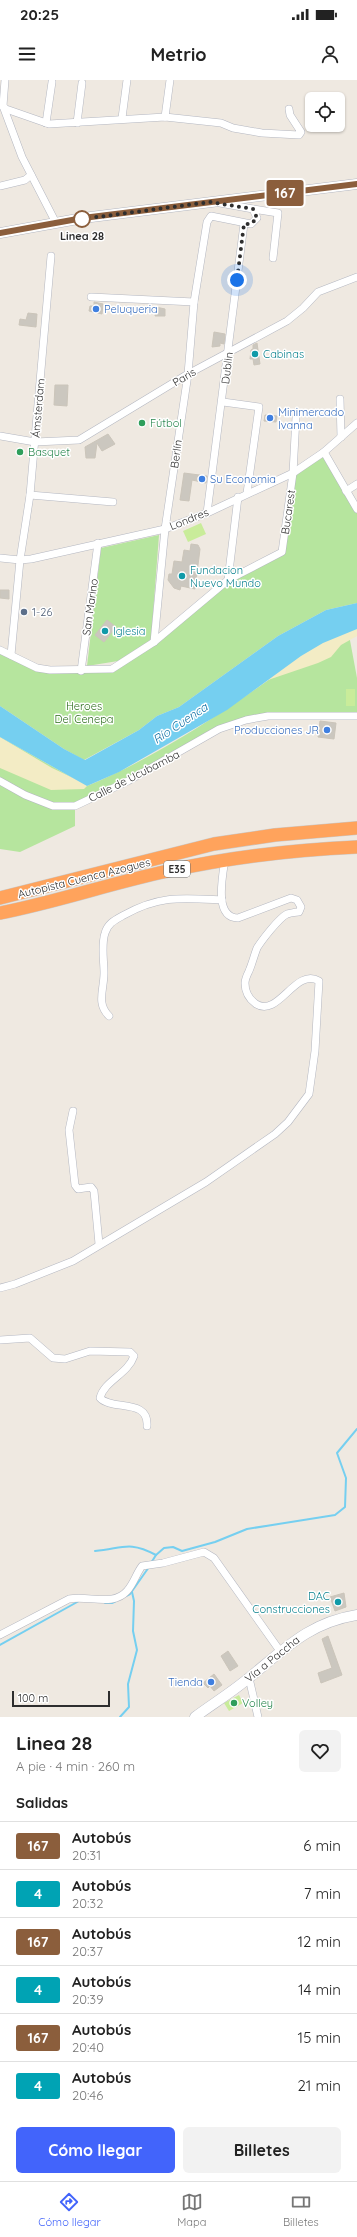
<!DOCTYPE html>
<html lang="es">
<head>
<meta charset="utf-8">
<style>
  :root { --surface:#fff; --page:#f2f2f2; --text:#222; --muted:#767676; --line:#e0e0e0; --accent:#4264fb }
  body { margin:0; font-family:Quicksand,sans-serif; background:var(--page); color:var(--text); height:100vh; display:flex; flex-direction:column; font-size:15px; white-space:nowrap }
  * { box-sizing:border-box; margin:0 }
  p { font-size:13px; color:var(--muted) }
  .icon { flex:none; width:22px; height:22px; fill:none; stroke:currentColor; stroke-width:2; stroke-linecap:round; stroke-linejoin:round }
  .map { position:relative; height:1637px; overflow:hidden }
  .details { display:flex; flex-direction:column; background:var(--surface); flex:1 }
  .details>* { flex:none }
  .badge { padding:0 8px; border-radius:3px; font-size:14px; line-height:26px }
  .buttons { position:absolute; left:305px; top:12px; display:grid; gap:8px }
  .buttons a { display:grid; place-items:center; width:40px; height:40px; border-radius:6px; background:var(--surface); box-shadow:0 1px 3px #0004; font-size:20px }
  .scale { position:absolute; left:12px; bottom:10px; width:98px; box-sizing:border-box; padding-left:4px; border:2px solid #2e2e2e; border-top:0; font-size:11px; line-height:14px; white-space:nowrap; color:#2e2e2e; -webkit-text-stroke:3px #fff; paint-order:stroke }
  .you { position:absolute; width:20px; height:20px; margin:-10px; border:3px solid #fff; border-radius:50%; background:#1a73e8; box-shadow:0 0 0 6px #1a73e833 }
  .map>.badge { position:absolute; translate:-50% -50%; box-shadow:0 0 0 2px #fff }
  h2 { padding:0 16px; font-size:15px; line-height:36px }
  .round { display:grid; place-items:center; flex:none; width:42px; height:42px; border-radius:6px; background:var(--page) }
  .head { display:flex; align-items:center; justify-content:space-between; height:68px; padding:0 16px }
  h1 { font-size:19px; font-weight:800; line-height:30px }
  .cta { display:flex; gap:8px; margin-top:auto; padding:8px 16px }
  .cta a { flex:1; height:46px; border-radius:6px; background:var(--accent); color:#fff; font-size:16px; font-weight:800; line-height:46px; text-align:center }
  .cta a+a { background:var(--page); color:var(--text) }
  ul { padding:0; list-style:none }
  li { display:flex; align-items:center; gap:12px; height:48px; padding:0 16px; border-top:1px solid var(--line) }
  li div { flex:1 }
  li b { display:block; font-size:15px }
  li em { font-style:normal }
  li .badge { min-width:44px; font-weight:700; text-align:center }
  .status { display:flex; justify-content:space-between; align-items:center; height:28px; padding:0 20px; background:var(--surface); direction:ltr }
  .status svg { height:11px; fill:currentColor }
  header { display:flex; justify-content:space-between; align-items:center; height:52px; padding:0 16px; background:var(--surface); font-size:18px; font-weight:800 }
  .dock { display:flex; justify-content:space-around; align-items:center; height:56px; border-top:1px solid var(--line); background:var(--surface); font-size:11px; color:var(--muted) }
  .dock a { display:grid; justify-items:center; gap:2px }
  .dock .on { color:var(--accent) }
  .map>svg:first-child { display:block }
  .green { fill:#b6e59e }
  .sand { fill:#f3ecc5 }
  .pitch { fill:#c9ec9a }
  .water { fill:#75cff0 }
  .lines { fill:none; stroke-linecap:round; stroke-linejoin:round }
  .stream { stroke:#75cff0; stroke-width:2 }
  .building { fill:#cbc7bf; stroke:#cbc5ba }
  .street-casing { stroke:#b4b7c1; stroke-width:8 }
  .secondary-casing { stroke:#b4b7c1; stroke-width:11 }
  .highway-casing { stroke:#c9c9c9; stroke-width:14 }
  .street { stroke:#fff; stroke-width:7 }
  .secondary { stroke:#fff; stroke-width:10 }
  .highway { stroke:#ffa35c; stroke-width:13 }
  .line-casing { stroke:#fff; stroke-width:9 }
  .line { stroke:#8b5e3c; stroke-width:6 }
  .walk { stroke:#2e2e2e; stroke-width:4; stroke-dasharray:0 7.2 }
  .stop-dot { fill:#fff; stroke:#8b5e3c; stroke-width:2 }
  .shop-dot { fill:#3f7fe0; stroke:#fff; stroke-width:1.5 }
  .culture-dot { fill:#0f9aa8; stroke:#fff; stroke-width:1.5 }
  .leisure-dot { fill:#2e9e5b; stroke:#fff; stroke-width:1.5 }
  .service-dot { fill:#5c6f8a; stroke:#fff; stroke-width:1.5 }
  .labels { text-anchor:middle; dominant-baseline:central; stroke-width:3; stroke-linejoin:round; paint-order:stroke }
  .shield { fill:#fff; stroke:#6d6d6d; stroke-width:1 }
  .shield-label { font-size:10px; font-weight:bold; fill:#2e2e2e }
  .stop-label { font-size:11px; font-weight:bold; fill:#2e2e2e; stroke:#fff }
  .shop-label { font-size:11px; fill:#366cbe; stroke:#fff; text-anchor:start }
  .culture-label { font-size:11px; fill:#0d838f; stroke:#fff; text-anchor:start }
  .street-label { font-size:11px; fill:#2e2e2e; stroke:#fff }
  .leisure-label { font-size:11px; fill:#27864d; stroke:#fff; text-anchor:start }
  .service-label { font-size:11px; fill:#4e5e75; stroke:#fff; text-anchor:start }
  .park-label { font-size:11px; fill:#2c6e1b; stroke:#fff }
  .water-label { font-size:12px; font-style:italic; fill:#0d6fa3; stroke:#fff }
</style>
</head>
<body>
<div class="status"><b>20:25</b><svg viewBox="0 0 49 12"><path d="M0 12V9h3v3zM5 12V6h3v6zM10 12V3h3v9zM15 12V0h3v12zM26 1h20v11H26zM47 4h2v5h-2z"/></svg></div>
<header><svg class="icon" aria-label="menu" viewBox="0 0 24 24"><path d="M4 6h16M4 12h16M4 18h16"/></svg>Metrio<svg class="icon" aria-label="person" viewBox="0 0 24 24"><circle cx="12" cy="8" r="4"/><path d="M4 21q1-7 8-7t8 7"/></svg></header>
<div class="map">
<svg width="357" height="1637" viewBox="0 0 357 1637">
  <rect width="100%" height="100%" fill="#efe9e1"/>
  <g class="green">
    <polygon points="324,375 357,432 357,523 326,530 278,556 179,627 157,636 139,650 84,680 64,669 0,626 0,570 50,594 112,589 230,502 284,474 295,396"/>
    <polygon points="159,455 151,560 118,581 87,586 101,468"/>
    <path d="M347 544 357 598V635L268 636 219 649 75 726H53L0 701V657L87 706C181 667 264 603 347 544Z"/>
    <polygon points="0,704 51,729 75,728 75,746 20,772 0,769"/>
  </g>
  <g class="sand">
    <polygon points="357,541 357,556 341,565 331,577 318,583 268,600 271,594"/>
    <polygon points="0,657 52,688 88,705 84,709 51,710 0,688"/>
  </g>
  <g class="pitch">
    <polygon points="201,443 206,454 188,462 183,451"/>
    <rect x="346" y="609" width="9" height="17"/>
    <polygon points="239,1615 243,1623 229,1631 224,1623"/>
  </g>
  <polygon class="water" points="357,523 357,549 323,563 301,576 227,630 119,692 87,706 0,657 0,626 64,669 85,680 139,650 157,636 179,627 278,556 326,530"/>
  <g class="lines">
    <g class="stream">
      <path d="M95 1471C122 1469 128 1460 156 1475"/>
      <polyline points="151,1483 156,1475 164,1468 173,1467 182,1471 215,1462 247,1449 335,1435 345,1427 346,1398 337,1373 357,1349"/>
      <polyline points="126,1516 130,1514 149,1487"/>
      <polyline points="105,1523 112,1523 116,1521"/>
      <polyline points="0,1565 79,1521"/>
      <polyline points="120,1637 129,1627 128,1604 137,1570 133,1551 134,1521 132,1512"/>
    </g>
  </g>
  <g class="building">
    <polygon points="94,222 103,224 102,234 89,231 90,226 94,226"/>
    <polygon points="156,227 165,229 165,236 155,236"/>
    <polygon points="28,233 37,234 36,247 19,245 20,239 26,240"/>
    <polygon points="214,252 225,254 224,264 220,263 220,266 212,267"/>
    <polygon points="257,263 260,284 254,285 253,279 250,279 251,270 253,269 253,265"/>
    <polygon points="55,305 68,305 67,326 54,325"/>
    <polygon points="265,335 277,336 276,342 264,341"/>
    <polygon points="108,354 115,364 102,371 97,363 95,378 86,378 85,367"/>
    <polygon points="184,393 207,396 206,403 192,400 189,421 180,420"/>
    <polygon points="191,464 198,465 200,469 195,509 181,506 180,510 174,508 168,500 169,494 172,494 174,481 182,482 184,470 190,471"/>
    <polygon points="0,510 9,510 9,519 0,518"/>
    <polygon points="107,540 116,547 104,562 95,555"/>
    <polygon points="320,641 336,643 334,659 318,657"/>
    <polygon points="344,1513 346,1527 335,1531 330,1517"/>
    <polygon points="328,1556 342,1595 321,1603 318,1593 332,1588 322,1559"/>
    <polygon points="228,1571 238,1586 230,1591 221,1576"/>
    <polygon points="214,1594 222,1605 214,1611 210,1606 208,1608 203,1603"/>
  </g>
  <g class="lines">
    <g class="street-casing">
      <g id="street">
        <polyline points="5,0 3,26 22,77 56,143"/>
        <polyline points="0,24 6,29 49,44 165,37 221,43 233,48 262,53 299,55 301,52 290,35 289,29"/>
        <polyline points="165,37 170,0"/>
        <polyline points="122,38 127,0"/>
        <polyline points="46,43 52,2"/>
        <polyline points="77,43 82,3"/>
        <polyline points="0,106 25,100 31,95"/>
        <polyline points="253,129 278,133 273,178"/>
        <polyline points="91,217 194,222"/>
        <polyline points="340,319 341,357"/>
        <polyline points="223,322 259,327 247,413"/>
        <polyline points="0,356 35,362 79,360 188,294 287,241 303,228 318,212 357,197"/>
        <polyline points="324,372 357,429"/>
        <polyline points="346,411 357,404"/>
        <polyline points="30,415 113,422"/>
        <polyline points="207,433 244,144"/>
        <polyline points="0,478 20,480 31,479 165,449 207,433 293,393 324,372 357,343"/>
        <polyline points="228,500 238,417"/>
        <polyline points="154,562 165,449 188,294 194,222 207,142 211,136 251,144 257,138 253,129 220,123"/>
        <polyline points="0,570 37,588 50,590 112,589 154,562 228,500 282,472 293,393 296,337"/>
        <polyline points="11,575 20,480 30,415 51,176"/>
        <polyline points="81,591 98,463"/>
        <polyline points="0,701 25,715 53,726 75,726 128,701 219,649 246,640 268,636 357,636"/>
        <path d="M109 936C96 923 104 910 104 893 104 881 101 865 105 853 108 843 115 840 124 835 160 815 182 818 222 820"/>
        <polyline points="73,1031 69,1050 75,1105 78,1109 91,1107 94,1111 99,1164"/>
        <path d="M0 1208 15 1204 73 1181 206 1102 275 1054 288 1042 309 1014 315 971 319 901C295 887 279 938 256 924 249 919 245 911 245 903 245 899 247 895 249 891 252 884 254 876 257 868 262 860 279 838 287 834 291 833 296 832 299 832L301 827 297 820 291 818 238 838C213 838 223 794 225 779"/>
        <path d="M0 1260 30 1258 53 1278 65 1279 90 1271 130 1272 134 1276C128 1294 104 1301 100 1318 112 1331 149 1318 147 1346"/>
        <path d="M0 1555 69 1519C88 1515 113 1527 127 1511 134 1503 136 1494 142 1486L163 1483 204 1472 214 1478 280 1571"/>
        <polyline points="249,1598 258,1637"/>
      </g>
    </g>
    <g class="secondary-casing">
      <g id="secondary">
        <polyline points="0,153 83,138 357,104"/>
        <path d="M195 1637C211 1625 229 1614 245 1601 283 1571 307 1543 357 1535"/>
      </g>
    </g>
    <g class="highway-casing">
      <g id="highway">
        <polyline points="0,818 214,764 275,755 357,748"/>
        <path d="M0 833C57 822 111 803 168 791 230 777 293 770 357 767"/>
      </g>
    </g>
    <use href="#street" class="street"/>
    <use href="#secondary" class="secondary"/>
    <use href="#highway" class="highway"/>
  </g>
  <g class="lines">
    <g class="line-casing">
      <polyline id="line" points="0,153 83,138 357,104"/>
    </g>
    <use href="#line" class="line"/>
    <polyline class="walk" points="82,139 210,122 253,129 257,138 251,144 244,144 237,200"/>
  </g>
  <circle class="stop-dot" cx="82" cy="139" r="8"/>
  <g class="shop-dot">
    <circle cx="96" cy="229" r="4"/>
    <circle cx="270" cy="338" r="4"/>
    <circle cx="202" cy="399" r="4"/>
    <circle cx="327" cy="650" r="4"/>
    <circle cx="211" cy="1602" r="4"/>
  </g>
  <g class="culture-dot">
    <circle cx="255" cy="274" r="4"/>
    <circle cx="182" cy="496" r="4"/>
    <circle cx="105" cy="551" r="4"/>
    <circle cx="338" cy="1522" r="4"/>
  </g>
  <g class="leisure-dot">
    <circle cx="142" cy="343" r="4"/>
    <circle cx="20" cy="372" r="4"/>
    <circle cx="234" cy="1623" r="4"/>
  </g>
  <circle class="service-dot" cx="24" cy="532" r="4"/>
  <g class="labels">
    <rect class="shield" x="164" y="781" width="26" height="16" rx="3"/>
    <g class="shield-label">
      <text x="177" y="789">E35</text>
    </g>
    <g class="stop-label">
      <text x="82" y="156">Linea 28</text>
    </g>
    <g class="shop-label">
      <text x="104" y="229">Peluqueria</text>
      <text x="278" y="332">Minimercado<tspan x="278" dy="13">Ivanna</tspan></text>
      <text x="210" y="399">Su Economia</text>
      <text x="319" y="650" text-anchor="end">Producciones JR</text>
      <text x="203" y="1602" text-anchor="end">Tienda</text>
    </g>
    <g class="culture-label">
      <text x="263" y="274">Cabinas</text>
      <text x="190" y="490">Fundacion<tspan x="190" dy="13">Nuevo Mundo</tspan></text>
      <text x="113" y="551">Iglesia</text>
      <text x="330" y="1516" text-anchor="end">DAC<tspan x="330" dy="13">Construcciones</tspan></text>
    </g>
    <g class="street-label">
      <text transform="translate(227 288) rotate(-83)">Dublin</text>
      <text transform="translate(184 297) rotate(-31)">Paris</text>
      <text transform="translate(38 328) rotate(-85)">Ámsterdam</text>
      <text transform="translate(176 374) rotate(-82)">Berlín</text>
      <text transform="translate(288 432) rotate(-82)">Bucarest</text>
      <text transform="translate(189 439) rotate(-22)">Londres</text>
      <text transform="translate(90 527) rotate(-82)">San Marino</text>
      <text transform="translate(134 696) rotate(-27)">Calle de Ucubamba</text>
      <text transform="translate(84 798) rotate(-14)">Autopista Cuenca Azogues</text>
      <text transform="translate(272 1579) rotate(-39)">Vía a Paccha</text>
    </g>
    <g class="leisure-label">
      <text x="150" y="343">Fútbol</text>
      <text x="28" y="372">Basquet</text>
      <text x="242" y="1623">Volley</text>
    </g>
    <g class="service-label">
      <text x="32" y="532">1-26</text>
    </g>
    <g class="park-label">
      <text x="84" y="626">Heroes<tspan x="84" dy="13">Del Cenepa</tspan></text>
    </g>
    <g class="water-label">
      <text transform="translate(180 643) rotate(-34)">Río Cuenca</text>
    </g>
  </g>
</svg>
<div class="buttons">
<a><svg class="icon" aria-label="locate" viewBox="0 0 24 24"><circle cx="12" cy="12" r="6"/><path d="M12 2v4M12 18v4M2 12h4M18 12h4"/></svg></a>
</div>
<div class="scale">100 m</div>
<div class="you" style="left:237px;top:200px"></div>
<b class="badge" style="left:285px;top:113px;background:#8b5e3c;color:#fff">167</b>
</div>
<section class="details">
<div class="head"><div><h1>Linea 28</h1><p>A pie · 4 min · 260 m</p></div><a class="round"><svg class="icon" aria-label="heart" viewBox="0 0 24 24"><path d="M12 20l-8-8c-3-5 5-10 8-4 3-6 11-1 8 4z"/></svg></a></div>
<h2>Salidas</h2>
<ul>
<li><span class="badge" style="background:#8b5e3c;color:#fff">167</span><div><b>Autobús</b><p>20:31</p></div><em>6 min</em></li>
<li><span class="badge" style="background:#00a3b4;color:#fff">4</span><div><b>Autobús</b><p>20:32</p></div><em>7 min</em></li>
<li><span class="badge" style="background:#8b5e3c;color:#fff">167</span><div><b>Autobús</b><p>20:37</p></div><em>12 min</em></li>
<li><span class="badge" style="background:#00a3b4;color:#fff">4</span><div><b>Autobús</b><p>20:39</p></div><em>14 min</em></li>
<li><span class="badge" style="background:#8b5e3c;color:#fff">167</span><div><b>Autobús</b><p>20:40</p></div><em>15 min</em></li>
<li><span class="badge" style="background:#00a3b4;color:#fff">4</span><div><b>Autobús</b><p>20:46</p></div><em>21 min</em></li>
</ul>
<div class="cta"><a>Cómo llegar</a><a>Billetes</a></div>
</section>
<nav class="dock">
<a class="on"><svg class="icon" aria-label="directions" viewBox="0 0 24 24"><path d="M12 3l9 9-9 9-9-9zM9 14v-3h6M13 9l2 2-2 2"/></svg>Cómo llegar</a>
<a><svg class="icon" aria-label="map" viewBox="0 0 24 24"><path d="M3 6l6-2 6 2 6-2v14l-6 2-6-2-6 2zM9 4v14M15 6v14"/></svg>Mapa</a>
<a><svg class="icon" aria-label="tickets" viewBox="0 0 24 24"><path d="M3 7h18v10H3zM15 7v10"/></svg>Billetes</a>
</nav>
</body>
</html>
